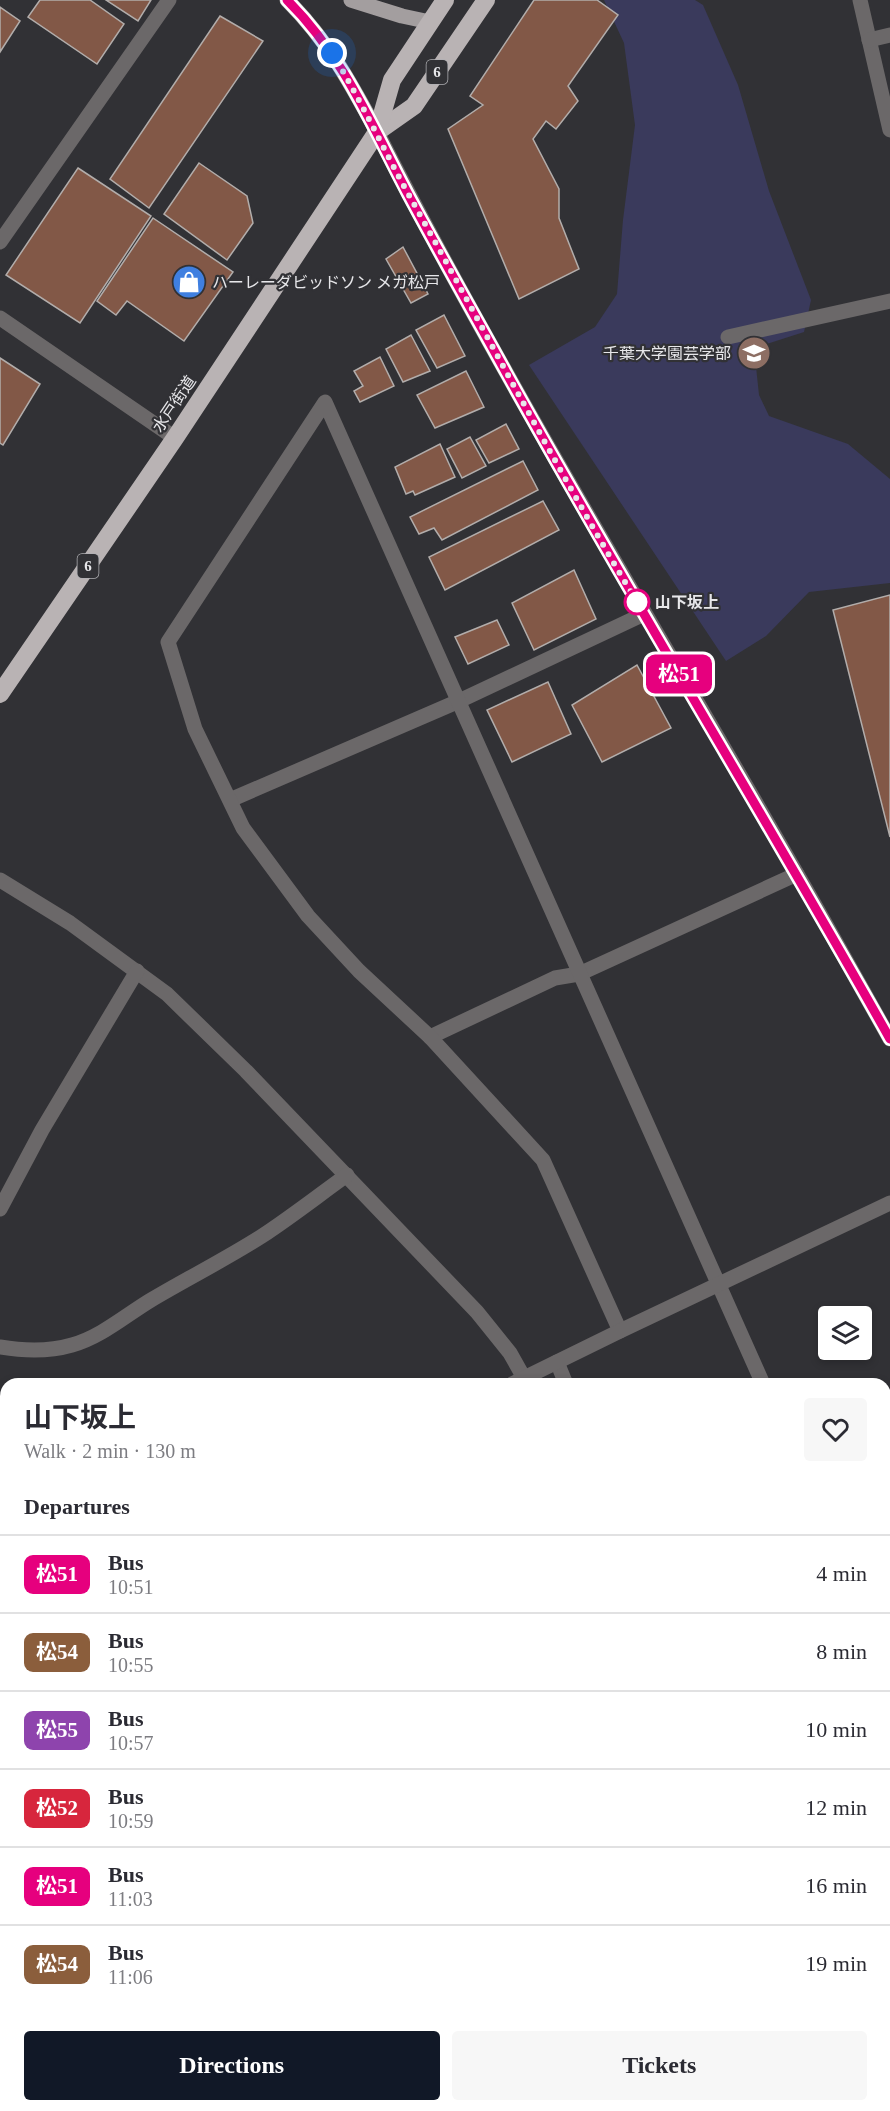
<!DOCTYPE html>
<html lang="en">
<head>
<meta charset="utf-8">
<style>
  :root { --surface:#fff; --page:#f7f7f7; --text:#2b2b33; --muted:#7c7c81; --line:#e1e1e2; --accent:#111827 }
  body { margin:0; font-family:"Times New Roman","Noto Sans JP",serif; background:var(--page); color:var(--text); height:100vh; display:flex; flex-direction:column; font-size:22px; white-space:nowrap }
  * { box-sizing:border-box; margin:0 }
  p { font-size:20px; color:var(--muted) }
  .icon { flex:none; width:33px; height:33px; fill:none; stroke:currentColor; stroke-width:2; stroke-linecap:round; stroke-linejoin:round }
  .map { position:relative; flex:1; overflow:hidden }
  .sheet { position:absolute; left:0px; top:1378px; width:891px; height:734px; display:flex; flex-direction:column; background:var(--surface); border-radius:18px 18px 0 0; box-shadow:0 3px 9px #0003 }
  .sheet>* { flex:none }
  .badge { padding:0 12px; border-radius:9px; font-size:21px; line-height:39px }
  .buttons { position:absolute; left:818px; top:1306px; display:grid; gap:12px }
  .buttons a { display:grid; place-items:center; width:54px; height:54px; border-radius:6px; background:var(--surface); box-shadow:0 3px 9px #0003; font-size:30px }
  .you { position:absolute; width:30px; height:30px; margin:-15px; border:4px solid #fff; border-radius:50%; background:#1a73e8; box-shadow:0 0 0 9px #1a73e833 }
  .map>.badge { position:absolute; translate:-50% -50%; box-shadow:0 0 0 3px #fff }
  h2 { padding:0 24px; font-size:22px; line-height:54px }
  .round { display:grid; place-items:center; flex:none; width:63px; height:63px; border-radius:6px; background:var(--page) }
  .overview { display:flex; align-items:center; justify-content:space-between; height:102px; padding:0 24px }
  h1 { font-size:28px; font-weight:700; line-height:45px }
  .cta { display:flex; gap:12px; margin-top:auto; padding:12px 24px }
  .cta a { flex:1; height:69px; border-radius:6px; background:var(--accent); color:#fff; font-size:24px; font-weight:700; line-height:69px; text-align:center }
  .cta a+a { background:var(--page); color:var(--text) }
  ul { padding:0; list-style:none }
  li { display:flex; align-items:center; gap:18px; height:78px; padding:0 24px; border-top:2px solid var(--line) }
  li div { flex:1 }
  li b { display:block; font-size:22px }
  li em { font-style:normal }
  li .badge { min-width:66px; font-weight:700; text-align:center }
  .map>svg:first-child { display:block }
  .green { fill:#3a3a5c }
  .building { fill:#825847; stroke:#b2adab; stroke-width:1.5 }
  .lines { fill:none; stroke-linecap:round; stroke-linejoin:round }
  .minor { stroke:#6b6869; stroke-width:15 }
  .major { stroke:#a39e9f; stroke-width:15 }
  .highway { stroke:#b9b3b4; stroke-width:18 }
  .line-casing { stroke:#fff; stroke-width:14 }
  .line { stroke:#e6007e; stroke-width:9 }
  .walk { stroke:#e7e7ea; stroke-width:6; stroke-dasharray:0 10.8 }
  .stop-dot { fill:#fff; stroke:#e6007e; stroke-width:3 }
  .labels { text-anchor:middle; dominant-baseline:central; stroke-width:4.5; stroke-linejoin:round; paint-order:stroke }
  .shield { fill:#313135; stroke:#b0b0b4; stroke-width:1.5 }
  .shield-label { font-size:15px; font-weight:bold; fill:#e7e7ea }
  .poi-label { font-size:16px; fill:#e7e7ea; stroke:#313135; text-anchor:start }
  .street-label { font-size:16px; fill:#e7e7ea; stroke:#313135 }
  .stop-label { font-size:16px; font-weight:bold; fill:#e7e7ea; stroke:#313135; text-anchor:start }
</style>
</head>
<body>
<div class="map">
<svg width="890" height="2111" viewBox="0 0 890 2111">
  <rect width="100%" height="100%" fill="#313135"/>
  <g class="green">
    <polygon points="604,0 695,0 703,5 738,85 769,191 811,300 804,332 754,348 759,395 769,416 848,444 890,479 890,583 809,592 766,636 726,661 529,365 595,327 617,294 623,220 635,125 624,43"/>
    <polygon points="6,1965 6,2032 0,2035 0,1990"/>
  </g>
  <g class="building">
    <polygon points="40,0 90,0 124,24 97,64 28,17"/>
    <polygon points="106,0 151,0 138,21"/>
    <polygon points="534,0 597,0 618,15 568,86 578,101 556,129 546,121 533,139 559,189 559,218 579,269 519,299 448,129 483,105 470,96"/>
    <polygon points="0,7 20,21 0,52"/>
    <polygon points="220,16 263,41 149,208 110,179"/>
    <polygon points="199,163 247,196 253,223 227,260 164,214"/>
    <polygon points="78,168 151,216 80,323 6,275"/>
    <polygon points="153,218 233,272 184,341 127,301 116,315 97,301"/>
    <polygon points="403,247 428,294 411,303 386,259"/>
    <polygon points="444,315 465,356 437,368 416,330"/>
    <polygon points="411,335 430,371 403,382 386,349"/>
    <polygon points="380,357 394,386 360,402 354,391 363,386 354,371"/>
    <polygon points="0,358 40,384 3,445 0,443"/>
    <polygon points="466,371 484,407 435,428 417,395"/>
    <polygon points="506,424 519,449 489,463 476,440"/>
    <polygon points="470,437 486,466 462,478 447,449"/>
    <polygon points="440,444 455,477 415,495 413,491 406,494 395,467"/>
    <polygon points="523,461 538,490 442,540 434,528 419,534 410,517"/>
    <polygon points="543,501 559,530 445,590 429,557"/>
    <polygon points="574,570 596,619 534,650 512,603"/>
    <polygon points="890,595 890,837 833,610"/>
    <polygon points="497,620 509,645 468,664 455,637"/>
    <polygon points="637,665 671,728 602,762 572,705"/>
    <polygon points="548,682 571,734 512,762 487,710"/>
    <polygon points="0,1493 6,1494 6,1564 0,1564"/>
    <polygon points="890,1850 890,1883 886,1885 885,1852"/>
    <polygon points="890,1996 890,2035 885,2036 885,1997"/>
  </g>
  <g class="lines">
    <g class="minor">
      <polyline points="860,0 890,130"/>
      <polyline points="869,40 890,35"/>
      <path d="M377 132C506 386 656 628 797 874 829 929 859 984 890 1039"/>
      <polyline points="0,242 169,0"/>
      <polyline points="0,318 175,438"/>
      <polyline points="728,337 890,301"/>
      <polyline points="230,800 459,701 644,614"/>
      <polyline points="0,880 70,923 167,994 246,1071 477,1312 510,1353 524,1378"/>
      <polyline points="430,1037 555,978 579,974 797,874"/>
      <polyline points="0,1209 42,1130 137,971"/>
      <polyline points="620,1331 543,1160 430,1037 359,971 308,916 243,828 195,729 168,642 325,402 763,1384"/>
      <path d="M0 1347C24 1351 48 1352 72 1345 101 1337 126 1315 151 1300 188 1278 226 1259 262 1236 291 1217 319 1195 347 1175"/>
      <polyline points="557,1362 566,1384"/>
      <polyline points="512,1384 620,1331 890,1203"/>
      <polyline points="885,1624 890,1621"/>
      <polyline points="885,1658 890,1669"/>
      <polyline points="0,1707 6,1686"/>
      <polyline points="0,1908 6,1882"/>
      <polyline points="885,1952 890,1952"/>
      <polyline points="0,2054 6,2051"/>
      <polyline points="312,2106 315,2111"/>
      <polyline points="537,2106 539,2111"/>
      <polyline points="564,2111 566,2106"/>
    </g>
    <g class="major">
      <path d="M287 0C328 41 350 82 377 132"/>
      <polyline points="351,0 402,16 430,22"/>
    </g>
    <g class="highway">
      <polyline points="377,132 414,106 486,0"/>
      <polyline points="0,694 175,438 377,132 392,80 445,0"/>
    </g>
  </g>
  <g class="lines">
    <g class="line-casing">
      <path id="line" d="M287 0C343 55 372 126 408 194 440 254 474 314 507 374 631 598 765 816 890 1039"/>
    </g>
    <use href="#line" class="line"/>
    <path class="walk" d="M332 53C361 100 383 149 410 197 486 332 557 470 637 602"/>
  </g>
  <defs>
    <g id="shop-disc" transform="scale(1.725)"><circle r="9.5" fill="#3f7fe0" stroke="#313135"/><path d="M-5-2.5h2.3a2.7 3.5 0 0 1 5.4 0H5L5.5 6h-11ZM-1.5-2.5h3a1.5 2.3 0 0 0-3 0Z" fill="#fff"/></g>
    <g id="university-disc" transform="scale(1.725)"><circle r="9.5" fill="#8d6e63" stroke="#313135"/><path d="M0-5L7-2L0 1L-7-2ZM-4 1L0 2.5L4 1V4Q0 6-4 4Z" fill="#fff"/></g>
  </defs>
  <g fill-rule="evenodd">
    <use href="#shop-disc" x="189" y="282"/>
    <use href="#university-disc" x="754" y="353"/>
  </g>
  <circle class="stop-dot" cx="637" cy="602" r="12"/>
  <g class="labels">
    <g class="shield">
      <rect x="426.5" y="60" width="21" height="24" rx="4.5"/>
      <rect x="77.5" y="554" width="21" height="24" rx="4.5"/>
    </g>
    <g class="shield-label">
      <text x="437" y="72">6</text>
      <text x="88" y="566">6</text>
    </g>
    <g class="poi-label">
      <text x="212" y="282">ハーレーダビッドソン メガ松戸</text>
      <text x="731" y="353" text-anchor="end">千葉大学園芸学部</text>
    </g>
    <g class="street-label">
      <text transform="translate(174 404) rotate(-56)">水戸街道</text>
    </g>
    <g class="stop-label">
      <text x="655" y="602">山下坂上</text>
    </g>
  </g>
</svg>
<div class="buttons">
<a><svg class="icon" aria-label="layers" viewBox="0 0 24 24"><path d="M12 4l9 5-9 5-9-5zM3 14l9 5 9-5"/></svg></a>
</div>
<div class="you" style="left:332px;top:53px"></div>
<b class="badge" style="left:679px;top:674px;background:#e6007e;color:#fff">松51</b>
<section class="sheet">
<div class="overview"><div><h1>山下坂上</h1><p>Walk · 2 min · 130 m</p></div><a class="round"><svg class="icon" aria-label="heart" viewBox="0 0 24 24"><path d="M12 20l-8-8c-3-5 5-10 8-4 3-6 11-1 8 4z"/></svg></a></div>
<h2>Departures</h2>
<ul>
<li><span class="badge" style="background:#e6007e;color:#fff">松51</span><div><b>Bus</b><p>10:51</p></div><em>4 min</em></li>
<li><span class="badge" style="background:#8b5e3c;color:#fff">松54</span><div><b>Bus</b><p>10:55</p></div><em>8 min</em></li>
<li><span class="badge" style="background:#8e44ad;color:#fff">松55</span><div><b>Bus</b><p>10:57</p></div><em>10 min</em></li>
<li><span class="badge" style="background:#d7263d;color:#fff">松52</span><div><b>Bus</b><p>10:59</p></div><em>12 min</em></li>
<li><span class="badge" style="background:#e6007e;color:#fff">松51</span><div><b>Bus</b><p>11:03</p></div><em>16 min</em></li>
<li><span class="badge" style="background:#8b5e3c;color:#fff">松54</span><div><b>Bus</b><p>11:06</p></div><em>19 min</em></li>
</ul>
<div class="cta"><a>Directions</a><a>Tickets</a></div>
</section>
</div>
</body>
</html>
